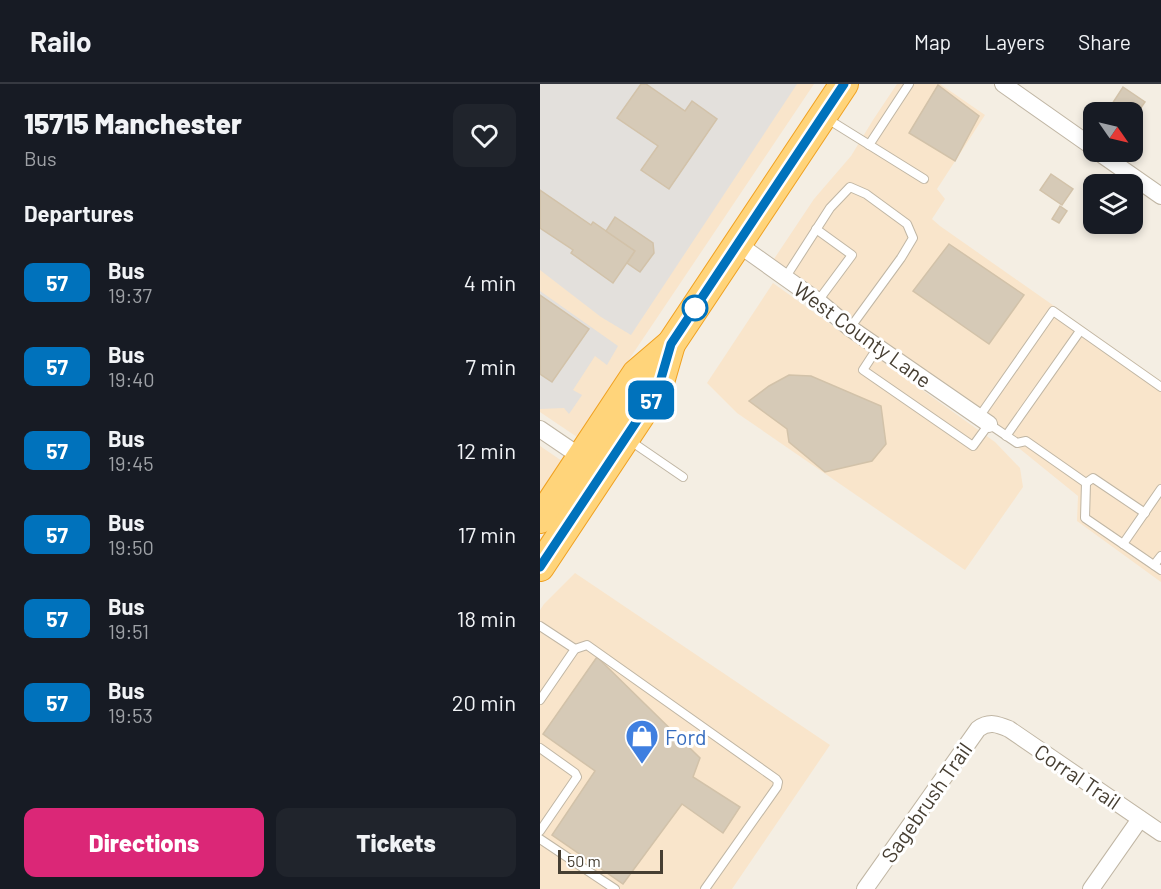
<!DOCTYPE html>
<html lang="en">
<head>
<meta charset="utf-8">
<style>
  :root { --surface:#171b24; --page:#20242c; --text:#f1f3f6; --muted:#9ea1a6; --line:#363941; --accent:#db2777 }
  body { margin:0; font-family:Barlow,sans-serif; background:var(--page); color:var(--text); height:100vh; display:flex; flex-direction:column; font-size:22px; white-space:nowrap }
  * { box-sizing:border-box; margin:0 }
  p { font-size:20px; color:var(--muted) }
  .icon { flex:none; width:33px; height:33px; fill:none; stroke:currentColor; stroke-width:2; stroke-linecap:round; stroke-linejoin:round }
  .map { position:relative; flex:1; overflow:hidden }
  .sheet { display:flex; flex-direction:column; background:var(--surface); width:540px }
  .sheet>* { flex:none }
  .badge { padding:0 12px; border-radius:9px; font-size:21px; line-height:39px }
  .needle { width:39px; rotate:124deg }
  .controls { position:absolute; left:543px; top:18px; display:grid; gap:12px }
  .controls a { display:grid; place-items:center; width:60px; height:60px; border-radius:12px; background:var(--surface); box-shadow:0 3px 9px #0003; font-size:30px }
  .scale { position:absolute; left:18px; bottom:15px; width:105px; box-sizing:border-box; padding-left:6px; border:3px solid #463e32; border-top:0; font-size:16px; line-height:21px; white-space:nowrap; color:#463e32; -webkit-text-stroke:4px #fff; paint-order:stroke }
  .map>.badge { position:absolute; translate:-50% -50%; box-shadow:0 0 0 3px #fff }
  h2 { padding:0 24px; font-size:22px; line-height:54px }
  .round { display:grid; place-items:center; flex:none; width:63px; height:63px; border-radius:12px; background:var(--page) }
  .headline { display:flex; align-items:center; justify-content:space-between; height:102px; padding:0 24px }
  h1 { font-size:28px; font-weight:800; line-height:45px }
  .action { display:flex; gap:12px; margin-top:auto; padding:12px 24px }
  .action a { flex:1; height:69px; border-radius:12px; background:var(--accent); color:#fff; font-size:24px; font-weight:800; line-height:69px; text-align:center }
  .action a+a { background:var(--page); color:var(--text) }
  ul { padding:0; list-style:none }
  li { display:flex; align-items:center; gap:18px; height:84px; padding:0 24px }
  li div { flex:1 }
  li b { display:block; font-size:22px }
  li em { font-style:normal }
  li .badge { min-width:66px; font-weight:700; text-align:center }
  header { display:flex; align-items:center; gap:36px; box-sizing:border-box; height:84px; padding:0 30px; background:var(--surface); border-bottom:2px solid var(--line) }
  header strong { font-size:28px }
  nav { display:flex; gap:33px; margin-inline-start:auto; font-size:21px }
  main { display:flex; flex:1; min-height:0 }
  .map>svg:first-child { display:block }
  .commercial { fill:#f9e5cb }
  .parking { fill:#e3e0dc }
  .building { fill:#d6cab7; stroke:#d2c2a9; stroke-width:1.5 }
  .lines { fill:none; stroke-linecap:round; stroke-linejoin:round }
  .service-casing { stroke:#c0b6a4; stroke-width:10 }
  .minor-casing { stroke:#c0b6a4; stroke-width:18 }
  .trunk-casing { stroke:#f0a121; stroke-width:30 }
  .service { stroke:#fff; stroke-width:8 }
  .minor { stroke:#fff; stroke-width:16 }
  .trunk { stroke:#ffd47a; stroke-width:28 }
  .line-casing { stroke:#fff; stroke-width:14 }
  .line { stroke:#0072bc; stroke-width:9 }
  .stop-dot { fill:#fff; stroke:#0072bc; stroke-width:3 }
  .labels { text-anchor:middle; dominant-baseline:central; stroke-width:6; stroke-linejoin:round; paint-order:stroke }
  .street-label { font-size:21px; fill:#463e32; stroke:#fff }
  .shop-label { font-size:21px; fill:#366cbe; stroke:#fff; text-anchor:start }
</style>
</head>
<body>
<header>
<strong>Railo</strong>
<nav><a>Map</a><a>Layers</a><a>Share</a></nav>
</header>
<main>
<section class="sheet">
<div class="headline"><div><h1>15715 Manchester</h1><p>Bus</p></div><a class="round"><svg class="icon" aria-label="heart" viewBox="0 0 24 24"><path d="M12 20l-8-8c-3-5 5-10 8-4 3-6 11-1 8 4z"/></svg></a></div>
<h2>Departures</h2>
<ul>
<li><span class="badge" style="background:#0072bc;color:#fff">57</span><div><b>Bus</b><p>19:37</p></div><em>4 min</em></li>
<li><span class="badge" style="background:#0072bc;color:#fff">57</span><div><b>Bus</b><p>19:40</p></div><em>7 min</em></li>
<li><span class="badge" style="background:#0072bc;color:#fff">57</span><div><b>Bus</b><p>19:45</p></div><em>12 min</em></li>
<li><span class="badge" style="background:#0072bc;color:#fff">57</span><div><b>Bus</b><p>19:50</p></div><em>17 min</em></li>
<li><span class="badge" style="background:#0072bc;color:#fff">57</span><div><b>Bus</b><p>19:51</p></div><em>18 min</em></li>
<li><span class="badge" style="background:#0072bc;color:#fff">57</span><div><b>Bus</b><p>19:53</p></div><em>20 min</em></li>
</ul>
<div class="action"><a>Directions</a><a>Tickets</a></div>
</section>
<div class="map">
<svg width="621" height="805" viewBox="0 0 621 805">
  <rect width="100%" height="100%" fill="#f4eee3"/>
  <g class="commercial">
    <polygon points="0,0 274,0 37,353 0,328"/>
    <polygon points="357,0 400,0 445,31 397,105 405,115 392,135 400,142 621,297 621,498 537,437 538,412 427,322 328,252 234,175 274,115 311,72 333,36"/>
    <polygon points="233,199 455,358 480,384 483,403 425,486 197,329 167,299"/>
    <polygon points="0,362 25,379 0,416"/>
    <polygon points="35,489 290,661 192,805 0,805 0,526 4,520"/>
  </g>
  <g class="parking">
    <polygon points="0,0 257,0 91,251 61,233 0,186"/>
    <polygon points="0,207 78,262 67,281 55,272 33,306 42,311 29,330 24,324 0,325"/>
  </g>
  <g class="building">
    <polygon points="101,0 106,0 145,27 152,17 177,35 129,105 101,86 118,62 77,34"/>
    <polygon points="398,1 439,32 415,77 369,49"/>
    <polygon points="583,3 605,18 593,35 592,28 584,28 572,20"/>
    <polygon points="511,90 533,105 522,121 500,106"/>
    <polygon points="0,106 51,141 53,138 95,167 73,199 31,169 33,166 0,144"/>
    <polygon points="520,122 527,127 519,139 512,135"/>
    <polygon points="75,133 113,159 114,169 100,188 87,179 95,167 66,147"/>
    <polygon points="409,160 484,211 449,260 373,207"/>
    <polygon points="0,211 49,245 12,298 0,290"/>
    <polygon points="249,291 271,292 341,322 346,360 332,377 285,388 249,358 247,345 209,317 229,302"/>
    <polygon points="57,573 160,674 153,693 200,723 183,749 142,720 83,800 12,751 55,687 3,650"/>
  </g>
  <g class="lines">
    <g class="service-casing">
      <g id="service">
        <polyline points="286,34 384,95"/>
        <polyline points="329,61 369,0"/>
        <polyline points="276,145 312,171 278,217"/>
        <polyline points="245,194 290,124 310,103 326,110 367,140 373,154 361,174 310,244"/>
        <polyline points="338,263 323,286 433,362 449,340 477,359 486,357 546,399"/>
        <polyline points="439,333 513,227 621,303"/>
        <polyline points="466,352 540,247"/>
        <polyline points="89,356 143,393"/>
        <polyline points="546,399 545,434 583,460"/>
        <polyline points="546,399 553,394 605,429"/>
        <polyline points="621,405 583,460 621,486"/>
        <polyline points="614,481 621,472"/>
        <polyline points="0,542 35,565 0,616"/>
        <polyline points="35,565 47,561 236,695 238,698 237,703 165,805"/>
        <polyline points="0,664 35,689 37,693 0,747"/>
        <polyline points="0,755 75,805"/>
      </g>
    </g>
    <g class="minor-casing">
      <g id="minor">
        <polyline points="463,0 554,64"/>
        <polyline points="558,68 621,112"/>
        <polyline points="198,160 278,217 310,244 449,340"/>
        <polyline points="0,345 41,373"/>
        <path d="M325 805 438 645C449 637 457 640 469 645L621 749"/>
        <polyline points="551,805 600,735"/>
      </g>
    </g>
    <g class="trunk-casing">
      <g id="trunk">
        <polyline points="0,435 96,290 131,260 304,0"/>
        <polyline points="0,483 118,305 131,260"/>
      </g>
    </g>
    <use href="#service" class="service"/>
    <use href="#minor" class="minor"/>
    <use href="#trunk" class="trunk"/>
  </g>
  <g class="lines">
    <g class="line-casing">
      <polyline id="line" points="0,483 118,305 131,260 304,0"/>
    </g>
    <use href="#line" class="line"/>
  </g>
  <defs>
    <g id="shop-pin" transform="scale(1.725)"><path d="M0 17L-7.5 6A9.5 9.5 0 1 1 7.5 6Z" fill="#3f7fe0" stroke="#fff"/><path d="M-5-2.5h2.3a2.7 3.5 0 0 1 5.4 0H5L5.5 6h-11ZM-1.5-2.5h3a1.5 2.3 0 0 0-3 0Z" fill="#fff"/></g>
  </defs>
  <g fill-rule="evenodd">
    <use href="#shop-pin" x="102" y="652"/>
  </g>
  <circle class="stop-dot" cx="155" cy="224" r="12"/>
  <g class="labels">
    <g class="street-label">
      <text transform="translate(323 250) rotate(36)">West County Lane</text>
      <text transform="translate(538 692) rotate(34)">Corral Trail</text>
      <text transform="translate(386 718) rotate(-55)">Sagebrush Trail</text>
    </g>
    <g class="shop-label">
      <text x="125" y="652">Ford</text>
    </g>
  </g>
</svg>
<div class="controls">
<a><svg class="needle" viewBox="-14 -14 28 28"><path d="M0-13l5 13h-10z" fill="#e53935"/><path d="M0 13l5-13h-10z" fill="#9ea1a6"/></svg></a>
<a><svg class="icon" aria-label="layers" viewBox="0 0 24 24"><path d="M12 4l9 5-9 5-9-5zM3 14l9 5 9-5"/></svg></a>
</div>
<div class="scale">50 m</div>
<b class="badge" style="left:111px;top:316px;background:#0072bc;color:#fff">57</b>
</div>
</main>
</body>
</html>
